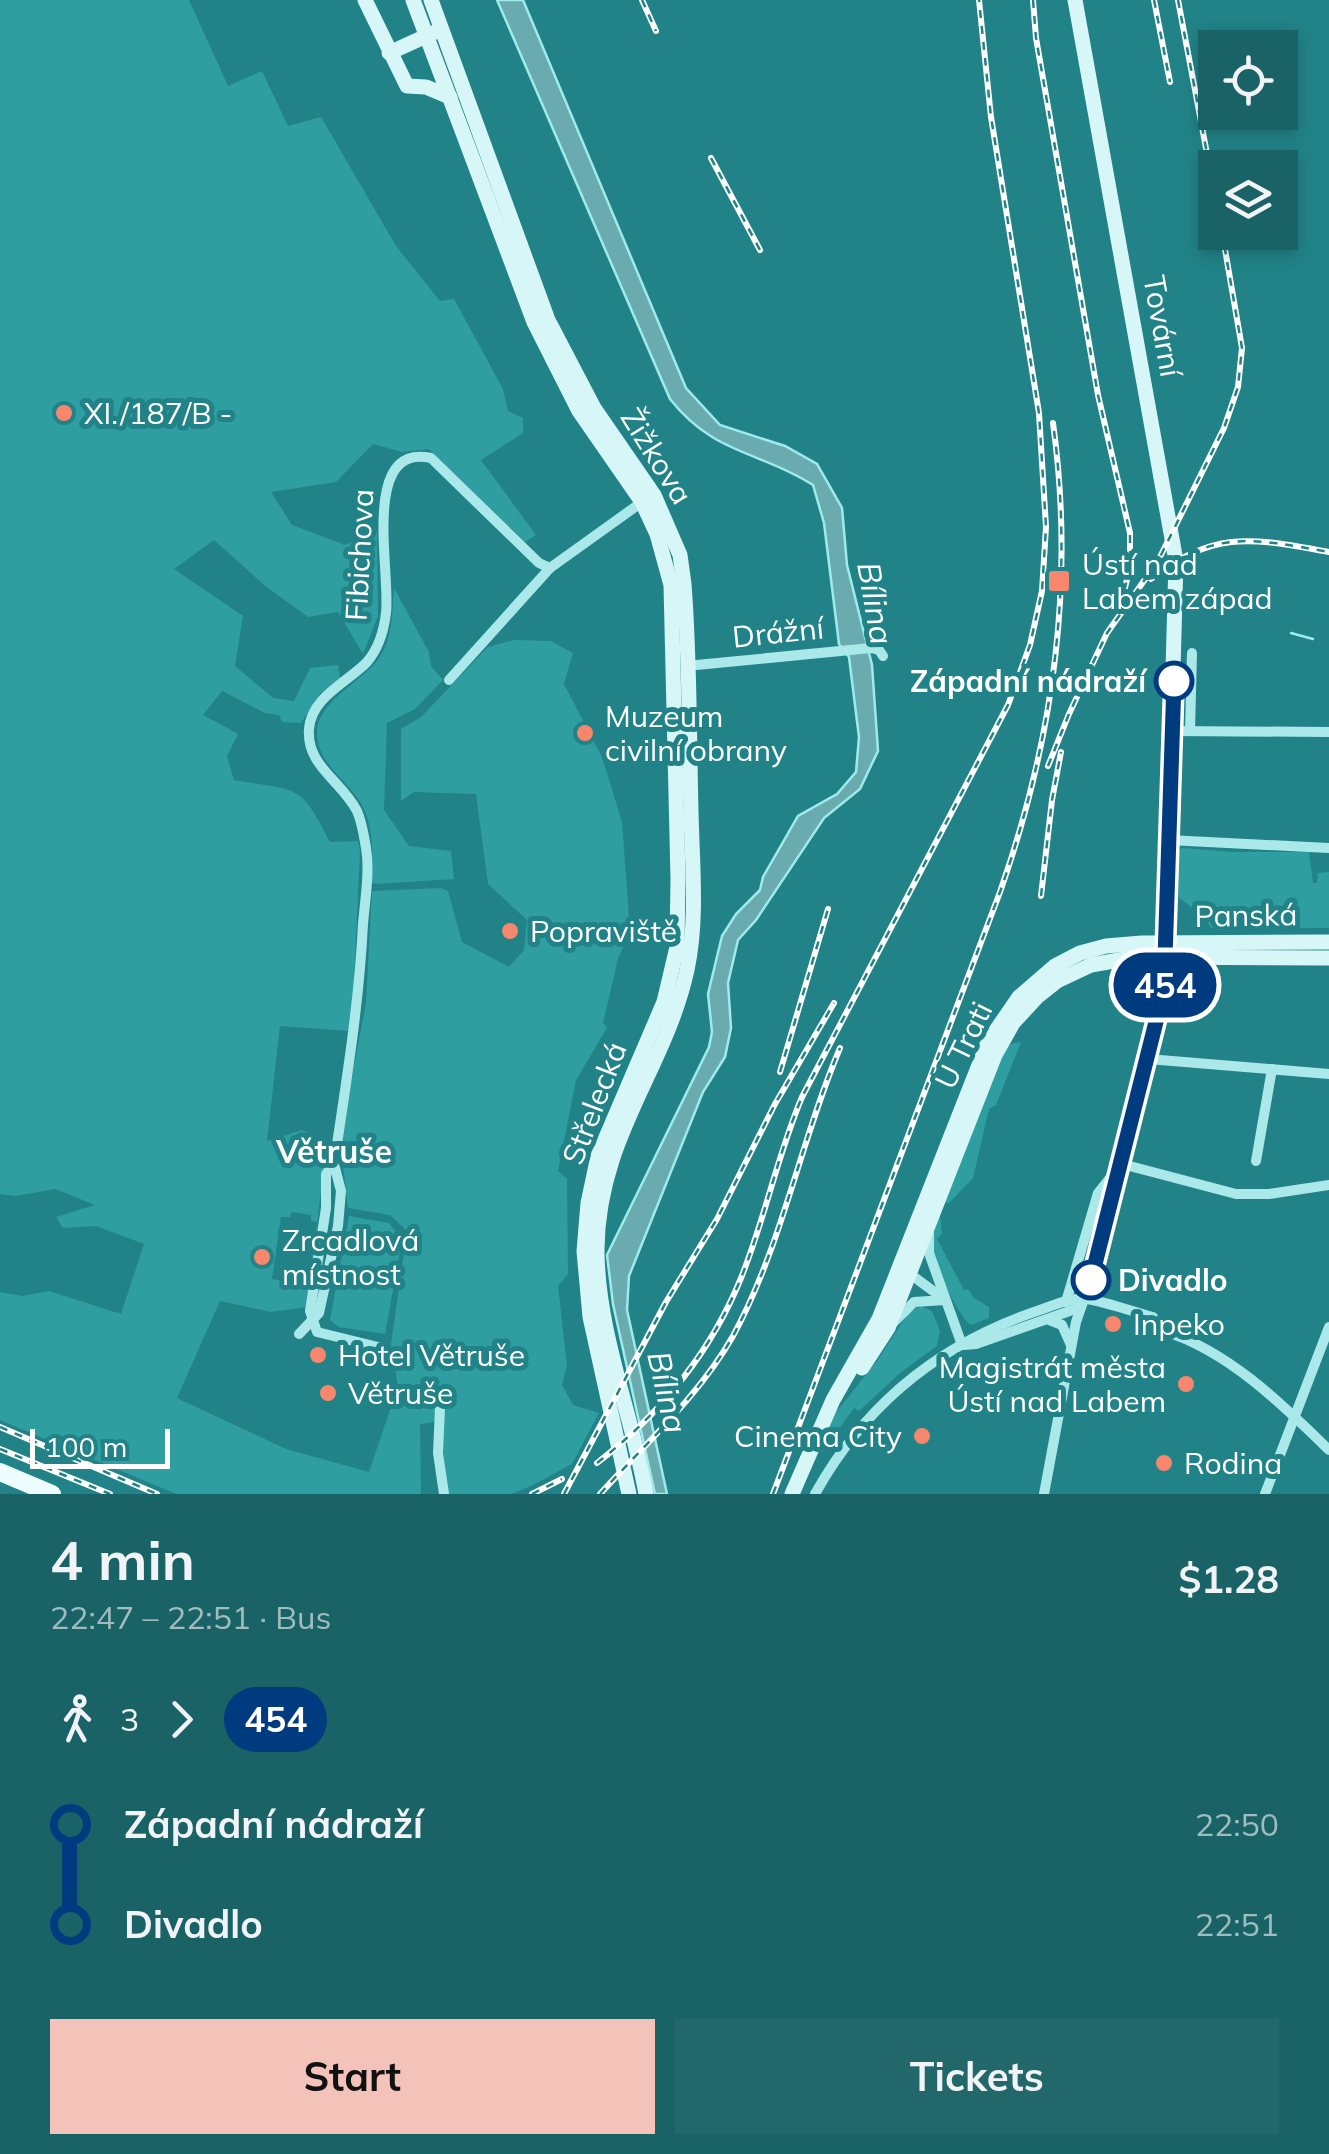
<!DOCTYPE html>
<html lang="en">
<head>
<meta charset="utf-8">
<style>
  :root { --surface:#196265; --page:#22686b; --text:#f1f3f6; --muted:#9fbcbf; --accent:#f3c2b8 }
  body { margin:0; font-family:Mulish,sans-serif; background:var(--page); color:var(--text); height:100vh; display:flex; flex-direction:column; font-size:38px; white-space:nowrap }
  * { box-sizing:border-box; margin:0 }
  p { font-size:32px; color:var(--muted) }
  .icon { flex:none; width:55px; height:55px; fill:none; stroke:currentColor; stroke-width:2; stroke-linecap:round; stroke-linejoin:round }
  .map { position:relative; height:1494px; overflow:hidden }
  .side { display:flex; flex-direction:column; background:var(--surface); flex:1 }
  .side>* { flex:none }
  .badge { padding:0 20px; border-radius:32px; font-size:35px; line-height:65px }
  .fabs { position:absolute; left:1198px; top:30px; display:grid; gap:20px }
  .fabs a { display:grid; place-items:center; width:100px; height:100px; border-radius:0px; background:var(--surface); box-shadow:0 5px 15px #0003; font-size:50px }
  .scale { position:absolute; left:30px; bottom:25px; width:140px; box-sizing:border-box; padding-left:10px; border:5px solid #fff; border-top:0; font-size:28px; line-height:35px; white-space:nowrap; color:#fff; -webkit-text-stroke:8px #218387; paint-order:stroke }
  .map>.badge { position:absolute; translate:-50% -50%; box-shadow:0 0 0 5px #fff }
  .legs { display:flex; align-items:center; gap:15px; height:110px; padding:0 50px; font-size:32px }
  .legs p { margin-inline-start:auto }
  .overview { display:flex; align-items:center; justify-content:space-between; height:170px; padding:0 50px }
  h1 { font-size:55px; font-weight:700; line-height:75px }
  .button { display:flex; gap:20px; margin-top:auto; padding:20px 50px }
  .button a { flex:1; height:115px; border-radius:0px; background:var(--accent); color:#111; font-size:40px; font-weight:700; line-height:115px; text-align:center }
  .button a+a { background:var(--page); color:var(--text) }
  ul { padding:0 50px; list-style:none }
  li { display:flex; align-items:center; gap:35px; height:100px; font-size:38px }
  li i { display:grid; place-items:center; width:15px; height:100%; margin:0 12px; background:currentColor }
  li i::after { content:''; width:25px; height:25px; margin:-12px; border:8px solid; border-radius:50%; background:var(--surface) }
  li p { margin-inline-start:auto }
  li:first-child i { background:linear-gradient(#0000 50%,currentColor 0) }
  li:last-child i { background:linear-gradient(currentColor 50%,#0000 0) }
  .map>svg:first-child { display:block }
  .green { fill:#2e9ea1; fill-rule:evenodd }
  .water { fill:#69abae; stroke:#9feaeb; stroke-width:2.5 }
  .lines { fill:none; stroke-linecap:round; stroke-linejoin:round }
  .stream { stroke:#9feaeb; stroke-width:2.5 }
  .street { stroke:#abe8ea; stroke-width:10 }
  .secondary { stroke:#d6f6f8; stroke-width:15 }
  .primary { stroke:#eefdfe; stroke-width:18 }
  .rail-casing { stroke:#fff; stroke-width:6 }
  .rail { stroke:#218387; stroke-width:2.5; stroke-dasharray:8; stroke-linecap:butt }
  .line-1-casing { stroke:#fff; stroke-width:22 }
  .line-1 { stroke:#003b80; stroke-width:15 }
  .poi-dot { fill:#f6866c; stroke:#218387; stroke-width:4 }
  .stop-1-dot { fill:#fff; stroke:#003b80; stroke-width:5 }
  .labels { text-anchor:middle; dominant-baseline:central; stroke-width:10; stroke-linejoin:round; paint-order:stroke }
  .street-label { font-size:30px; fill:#fff; stroke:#218387 }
  .poi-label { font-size:30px; fill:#fff; stroke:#218387; text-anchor:start }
  .stop-label { font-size:30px; font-weight:bold; fill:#fff; stroke:#218387; text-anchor:end }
  .water-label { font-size:32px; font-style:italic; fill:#fff; stroke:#218387 }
  .neighbourhood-label { font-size:32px; font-weight:bold; fill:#fff; stroke:#218387 }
</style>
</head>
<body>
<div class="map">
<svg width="1329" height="1494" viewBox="0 0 1329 1494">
  <rect width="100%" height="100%" fill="#218387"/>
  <g class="green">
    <path d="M0 0H189L228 86 262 71 288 126 321 117 396 246 440 301 454 299 503 389 508 411 523 418V433L481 460 536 535 525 542 429 449 402 452 373 444 336 482 271 492 292 525 345 545 377 531 378 616 363 654 338 612 308 617 264 585 214 540 174 569 243 616 235 666 273 698 294 701 310 668 338 665 340 678 320 694 301 723 282 722 279 715 265 713 222 691 203 715 238 734 227 756 234 780C298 791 300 782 330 842L358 841 360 852 353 1001 349 1031 280 1026 267 1141 302 1130 330 1144 323 1172 308 1307 271 1312 220 1301 177 1398 286 1449 369 1472 398 1386 391 1344 407 1231 390 1215 348 1208 340 1140 366 1003 372 891 441 888 448 891 462 942 509 967 524 950 527 920 488 884 476 794 414 792 401 801V729L421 717 488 647 514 640 551 641 573 653 564 684 602 757 622 822 630 931 618 959 603 1023 607 1028 576 1080 558 1171 567 1179 568 1274 558 1286 567 1365 562 1385 573 1405 599 1413 572 1464 531 1486 512 1494H447L441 1421 420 1424 421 1494H176L0 1420V1292L22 1296 49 1291 121 1314 144 1244 96 1226 63 1228 56 1217 95 1205 55 1189 16 1196 0 1194ZM291 1212 311 1215V1221L317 1222 308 1285 272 1279 281 1217H290Z"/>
    <path d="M394 588 429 652 431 666 443 680 415 709 387 723 384 810 409 846 451 851 454 879 376 884 372 883C372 860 374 836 366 814 355 783 315 766 317 730 320 701 360 682 377 661 393 641 392 613 394 588Z"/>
    <polygon points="1182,848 1233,852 1309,852 1313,883 1317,883 1318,873 1329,872 1329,928 1211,928 1202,915 1178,897 1179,851"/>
    <polygon points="1021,1042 996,1105 989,1109 973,1178 949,1203 945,1202 1004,1050 1011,1044"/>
    <path d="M940 1215 942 1234 937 1239 964 1290 968 1289 974 1298 989 1307V1318L971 1325C958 1317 933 1262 932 1246 931 1235 936 1225 940 1215Z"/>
    <polygon points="349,1216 389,1223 402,1240 385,1334 339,1327 330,1320"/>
    <polygon points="921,1306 932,1311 940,1331 937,1346 900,1373 859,1411 854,1408 822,1453 819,1444 828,1422 877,1361 909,1312"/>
  </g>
  <path class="water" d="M497 0H523L686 388 720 425 785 446 817 464 842 508 847 565 872 665 878 751 860 789 824 818 756 920 738 940 728 983 731 1028 725 1057 703 1092 629 1276 627 1310 667 1494H655L613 1304 607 1255 709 1047 712 1032 708 994 722 936 736 914 760 890 763 877 798 816 837 794 856 772 859 737 849 657 839 644 824 523 813 485C760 451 714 455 670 399Z"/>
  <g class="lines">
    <polyline class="stream" points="1291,633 1313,639"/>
    <g class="street">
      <polyline points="686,666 871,648 879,650 883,656"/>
      <polyline points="449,680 550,568"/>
      <polyline points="1172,731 1329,732"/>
      <polyline points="1190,731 1192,653"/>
      <polyline points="1168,840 1329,848"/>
      <polyline points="1148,1059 1329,1074"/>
      <polyline points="1256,1161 1272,1069"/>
      <polyline points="1122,1164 1236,1194 1269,1194 1329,1185"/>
      <polyline points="929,1233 929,1253 962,1345"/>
      <polyline points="906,1271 944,1299"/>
      <polyline points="1066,1302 1098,1193 1118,1168"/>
      <polyline points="1047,1319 1062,1325 1071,1345"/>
      <polyline points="894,1322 914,1302 945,1300"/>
      <path d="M1164 1331C1228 1351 1281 1403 1329 1450"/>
      <polyline points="299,1334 319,1313 338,1226 341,1191 334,1164"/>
      <polyline points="963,1345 976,1344 1081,1307"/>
      <path d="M378 1347 317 1332 310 1311 326 1208V1174L334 1164C346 1084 359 1005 363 924 365 900 370 871 366 848 364 836 362 822 357 811 342 781 306 766 309 729 311 697 348 682 367 662 378 649 384 630 386 613 391 571 360 443 431 458L539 563 550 568 642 502"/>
      <polyline points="440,1408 438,1453 444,1494"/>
      <path d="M815 1494C865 1404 939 1345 1034 1312 1050 1307 1070 1297 1086 1299 1108 1302 1132 1312 1153 1317"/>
      <polyline points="1044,1494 1076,1322 1093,1273 1159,1014 1165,979 1165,958"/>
      <polyline points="1265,1494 1329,1327"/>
    </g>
    <g class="secondary">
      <polyline points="365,0 407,86 426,87 450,97"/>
      <polyline points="413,0 534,322 579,411 642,502 657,534 671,585 678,878 677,947 664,1002 598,1156 588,1203 584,1251 590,1317 629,1494"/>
      <path d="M431 0 548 320 594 408 654 495 680 555 684 584C690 660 689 736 691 811 692 863 698 919 687 970 665 1070 598 1137 597 1249 597 1331 632 1414 646 1494"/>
      <polyline points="1075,0 1176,561 1165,958"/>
      <polyline points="389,53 435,32"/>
      <polyline points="862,1368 888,1328 995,1055 1013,1023 1038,996 1057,981 1091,965 1136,957 1329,958"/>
      <polyline points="792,1494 833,1400 879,1319 988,1042 1019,997 1055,966 1080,953 1106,946 1142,943 1329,942"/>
    </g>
    <polyline class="primary" points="0,1472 52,1494"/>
    <g class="rail-casing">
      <g id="rail">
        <polyline points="642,0 656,31"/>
        <polyline points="1033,0 1036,38 1098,395 1130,533 1130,567 1121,604"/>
        <polyline points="1154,0 1170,82"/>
        <polyline points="1178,0 1215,196"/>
        <polyline points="711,158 760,250"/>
        <path d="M1151 579C1215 528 1255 539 1329 552"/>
        <polyline points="1048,766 1069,714 1107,633 1158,561 1224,428 1238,387 1242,348 1222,232"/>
        <polyline points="1041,896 1052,800 1061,752"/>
        <polyline points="780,1072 828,909"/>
        <polyline points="0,1427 157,1494"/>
        <polyline points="0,1449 110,1494"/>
        <path d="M597 1463C660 1414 711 1352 741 1278 765 1219 777 1156 802 1097L1008 705 1030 645 1042 591 1046 527 1039 413 991 117 979 0"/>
        <polyline points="532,1494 562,1479"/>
        <polyline points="564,1494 666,1302 717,1219 775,1104 834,1003"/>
        <path d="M600 1494C646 1443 699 1396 733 1336 782 1246 800 1142 840 1048"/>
        <path d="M773 1494 1000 892C1053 741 1075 582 1053 423"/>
      </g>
    </g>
    <use href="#rail" class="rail"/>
  </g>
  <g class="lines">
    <g class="line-1-casing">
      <polyline id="line-1" points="1091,1280 1164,990 1174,681"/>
    </g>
    <use href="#line-1" class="line-1"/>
  </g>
  <g class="poi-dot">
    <circle cx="64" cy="413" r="10"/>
    <rect x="1047" y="569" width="24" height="24" rx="5"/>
    <circle cx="585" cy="733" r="10"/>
    <circle cx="510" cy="931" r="10"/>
    <circle cx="262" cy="1257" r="10"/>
    <circle cx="1113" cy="1324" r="10"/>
    <circle cx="318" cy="1355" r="10"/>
    <circle cx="1186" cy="1384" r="10"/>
    <circle cx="328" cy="1393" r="10"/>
    <circle cx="922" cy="1436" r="10"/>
    <circle cx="1164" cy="1463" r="10"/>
  </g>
  <g class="stop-1-dot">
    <circle cx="1174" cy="681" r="18"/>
    <circle cx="1091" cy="1280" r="18"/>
  </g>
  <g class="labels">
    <g class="street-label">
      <text transform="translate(1163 326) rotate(80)">Tovární</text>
      <text transform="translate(657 456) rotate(58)">Žižkova</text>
      <text transform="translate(359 555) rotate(-87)">Fibichova</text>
      <text transform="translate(778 632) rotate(-6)">Drážní</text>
      <text transform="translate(1246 915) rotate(-1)">Panská</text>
      <text transform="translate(963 1045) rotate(-64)">U Trati</text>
      <text transform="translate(594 1103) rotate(-69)">Střelecká</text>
    </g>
    <g class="poi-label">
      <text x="84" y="413">XI./187/B -</text>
      <text x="1082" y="564">Ústí nad<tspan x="1082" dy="34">Labem západ</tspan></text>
      <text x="605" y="716">Muzeum<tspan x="605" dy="34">civilní obrany</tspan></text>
      <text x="530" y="931">Popraviště</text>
      <text x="282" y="1240">Zrcadlová<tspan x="282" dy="34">místnost</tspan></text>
      <text x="1133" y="1324">Inpeko</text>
      <text x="338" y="1355">Hotel Větruše</text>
      <text x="1166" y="1367" text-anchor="end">Magistrát města<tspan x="1166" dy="34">Ústí nad Labem</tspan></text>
      <text x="348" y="1393">Větruše</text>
      <text x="902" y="1436" text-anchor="end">Cinema City</text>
      <text x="1184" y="1463">Rodina</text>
    </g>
    <g class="stop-label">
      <text x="1146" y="681">Západní nádraží</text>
      <text x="1118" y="1280" text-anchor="start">Divadlo</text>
    </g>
    <g class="water-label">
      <text transform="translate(876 603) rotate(80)">Bílina</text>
      <text transform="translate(668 1392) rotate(77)">Bílina</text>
    </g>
    <g class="neighbourhood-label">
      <text x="334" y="1151">Větruše</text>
    </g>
  </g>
</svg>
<div class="fabs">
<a><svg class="icon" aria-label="locate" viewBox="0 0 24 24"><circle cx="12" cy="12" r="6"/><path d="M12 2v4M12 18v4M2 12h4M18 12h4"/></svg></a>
<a><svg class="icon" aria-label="layers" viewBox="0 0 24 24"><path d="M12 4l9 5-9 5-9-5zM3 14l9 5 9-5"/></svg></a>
</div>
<div class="scale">100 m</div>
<b class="badge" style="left:1165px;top:985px;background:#003b80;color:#fff">454</b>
</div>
<section class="side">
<div class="overview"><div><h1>4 min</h1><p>22:47 – 22:51 · Bus</p></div><b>$1.28</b></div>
<div class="legs"><svg class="icon" aria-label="walk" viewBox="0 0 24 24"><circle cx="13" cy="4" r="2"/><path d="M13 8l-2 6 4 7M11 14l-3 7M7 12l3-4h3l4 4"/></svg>3<svg class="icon" aria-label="forward" viewBox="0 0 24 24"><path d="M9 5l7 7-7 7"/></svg><b class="badge" style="background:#003b80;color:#fff">454</b></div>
<ul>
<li><i style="color:#003b80"></i><b>Západní nádraží</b><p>22:50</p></li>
<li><i style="color:#003b80"></i><b>Divadlo</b><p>22:51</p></li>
</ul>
<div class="button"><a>Start</a><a>Tickets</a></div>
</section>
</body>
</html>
